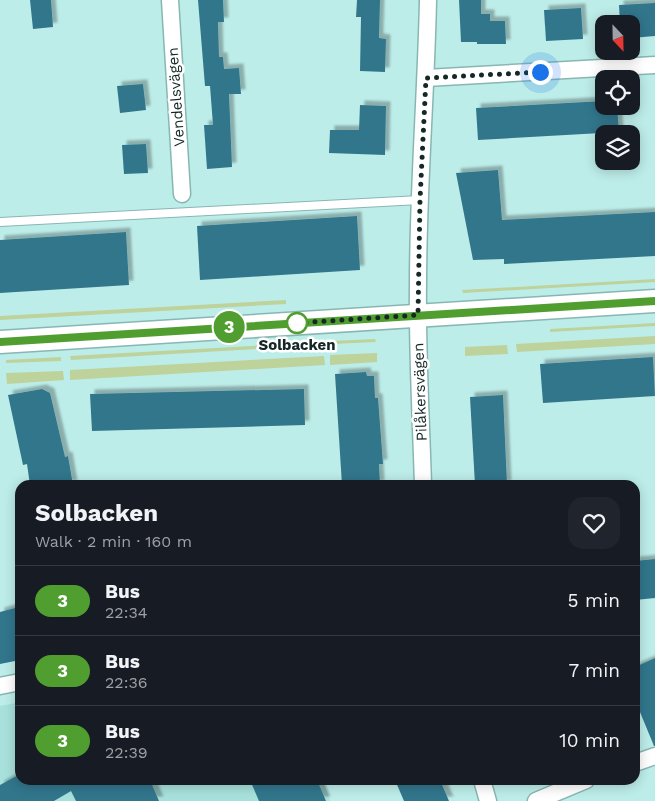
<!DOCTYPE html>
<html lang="en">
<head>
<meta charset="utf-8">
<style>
  :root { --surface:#171b24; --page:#20242c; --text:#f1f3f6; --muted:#9ea1a6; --line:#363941 }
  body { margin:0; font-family:"Work Sans",sans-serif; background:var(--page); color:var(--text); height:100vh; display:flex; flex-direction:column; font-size:19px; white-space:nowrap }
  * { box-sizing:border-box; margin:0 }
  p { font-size:16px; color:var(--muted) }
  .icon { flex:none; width:28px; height:28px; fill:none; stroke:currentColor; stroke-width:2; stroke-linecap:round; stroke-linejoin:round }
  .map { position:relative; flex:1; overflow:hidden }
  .side { position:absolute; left:15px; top:480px; width:625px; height:305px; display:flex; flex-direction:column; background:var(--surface); border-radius:15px; box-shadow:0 2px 12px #0003 }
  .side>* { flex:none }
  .badge { padding:0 10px; border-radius:16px; font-size:18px; line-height:32px }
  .needle { width:32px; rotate:158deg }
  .buttons { position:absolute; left:595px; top:15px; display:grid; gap:10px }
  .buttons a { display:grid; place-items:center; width:45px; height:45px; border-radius:10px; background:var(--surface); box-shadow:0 2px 12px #0003; font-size:25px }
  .you { position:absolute; width:25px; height:25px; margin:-12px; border:4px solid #fff; border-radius:50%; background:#1a73e8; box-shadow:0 0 0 8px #1a73e833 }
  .map>.badge { position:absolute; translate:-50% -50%; box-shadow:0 0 0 2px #fff }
  .round { display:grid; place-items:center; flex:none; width:52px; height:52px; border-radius:15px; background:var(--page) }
  .overview { display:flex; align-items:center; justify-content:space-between; height:85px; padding:0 20px }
  h1 { font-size:24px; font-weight:700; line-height:38px }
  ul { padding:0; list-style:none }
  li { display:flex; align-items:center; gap:15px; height:70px; padding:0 20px; border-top:1px solid var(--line) }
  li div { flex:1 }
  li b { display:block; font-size:19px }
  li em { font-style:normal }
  li .badge { min-width:55px; font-weight:700; text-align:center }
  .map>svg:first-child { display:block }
  .built { fill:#a8e1dc }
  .green { fill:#bed29b }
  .building { fill:#32768c; filter:url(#shadow) }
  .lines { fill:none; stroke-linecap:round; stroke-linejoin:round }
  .lane-casing { stroke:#88b7b3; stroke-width:10 }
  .street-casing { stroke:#88b7b3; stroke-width:19 }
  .secondary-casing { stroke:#88b7b3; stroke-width:25 }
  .lane { stroke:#fff; stroke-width:8 }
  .street { stroke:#fff; stroke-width:16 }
  .secondary { stroke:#fff; stroke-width:22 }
  .line-casing { stroke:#fff; stroke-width:11 }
  .line { stroke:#509e2f; stroke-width:8 }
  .walk { stroke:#152826; stroke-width:5; stroke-dasharray:0 9 }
  .stop-dot { fill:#fff; stroke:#509e2f; stroke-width:2.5 }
  .labels { text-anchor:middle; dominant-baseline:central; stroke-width:5; stroke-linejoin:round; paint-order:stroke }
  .street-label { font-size:15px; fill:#152826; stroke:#fff }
  .stop-label { font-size:15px; font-weight:bold; fill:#152826; stroke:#fff }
</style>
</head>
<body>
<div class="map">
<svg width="655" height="801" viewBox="0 0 655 801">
  <defs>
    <filter id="shadow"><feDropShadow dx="4.5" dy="-4.5" stdDeviation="1" flood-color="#0004"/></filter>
  </defs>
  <rect width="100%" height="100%" fill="#bdede9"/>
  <polygon class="built" points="20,702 20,780 323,780 330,801 0,801 0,706"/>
  <g class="green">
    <polygon points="655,279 655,282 463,293 462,290"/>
    <polygon points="286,300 286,304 0,320 0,316"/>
    <polygon points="655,323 655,326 550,332 550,329"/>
    <polygon points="655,336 655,344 517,352 516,344"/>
    <polygon points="375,339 376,342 332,344 331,341"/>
    <polygon points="322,342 322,345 71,360 70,356"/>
    <polygon points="507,345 508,354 465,356 465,347"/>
    <polygon points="377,353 377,362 330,365 330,355"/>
    <polygon points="324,356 325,365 70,380 70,370"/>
    <polygon points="61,357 61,361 6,363 6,360"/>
    <polygon points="63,371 64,380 7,384 6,373"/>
  </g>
  <g class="building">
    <polygon points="30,0 51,0 53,27 33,29"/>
    <polygon points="198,0 223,0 224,22 218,22 219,57 223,57 224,69 239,68 241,94 229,94 232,167 207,169 204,125 213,125 210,86 205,86"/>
    <polygon points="357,0 380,0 379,38 386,39 385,72 360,71 361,17 356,17"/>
    <polygon points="459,0 481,0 481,14 490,14 490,21 505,21 506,44 477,44 477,42 461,42"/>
    <polygon points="655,3 655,36 631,38 631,24 620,24 619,5"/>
    <polygon points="581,8 583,39 546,41 544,10"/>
    <polygon points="143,84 146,110 120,113 117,86"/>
    <polygon points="604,101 604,106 617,106 619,132 478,140 476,108"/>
    <polygon points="360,105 386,106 385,155 329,153 330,130 359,130"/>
    <polygon points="146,144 148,173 124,174 122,145"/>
    <polygon points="498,170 502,220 655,212 655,256 504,264 504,259 473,260 456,173"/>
    <polygon points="357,216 360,270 200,280 197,226"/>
    <polygon points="126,232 129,285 0,293 0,240"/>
    <polygon points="653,357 655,396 543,403 540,364"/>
    <polygon points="366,372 367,376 374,376 375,398 378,398 383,464 379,464 380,485 342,485 335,374"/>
    <polygon points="42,389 50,393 65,457 68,456 73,485 30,485 27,464 23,465 8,395"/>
    <polygon points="304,389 305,425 92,431 90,394"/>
    <polygon points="503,395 507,485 475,485 470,397"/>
    <polygon points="655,559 655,598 635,600 635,561"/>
    <polygon points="15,608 20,623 20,660 0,664 0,612"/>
    <polygon points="655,658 655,746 654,746 635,700 635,667"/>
    <polygon points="20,774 20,780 150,780 159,801 76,801 71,791 54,801 0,801 0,785"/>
    <polygon points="250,780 317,780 326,801 259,801"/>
    <polygon points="395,780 440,780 449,801 404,801"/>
  </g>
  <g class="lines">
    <g class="lane-casing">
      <polyline id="lane" points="0,222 420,200"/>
    </g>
    <g class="street-casing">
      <g id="street">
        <polyline points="170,0 182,194"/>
        <polyline points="426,78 655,65"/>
        <path d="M423 485C421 418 417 351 418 284 418 189 426 95 428 0"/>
        <polyline points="0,686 20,682"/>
        <polyline points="635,763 655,756"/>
        <polyline points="482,780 488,801"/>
        <polyline points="536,801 586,780"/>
      </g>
    </g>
    <g class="secondary-casing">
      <polyline id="secondary" points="0,342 655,301"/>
    </g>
    <use href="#lane" class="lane"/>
    <use href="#street" class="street"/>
    <use href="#secondary" class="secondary"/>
  </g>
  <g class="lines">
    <g class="line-casing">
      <polyline id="line" points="0,342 655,301"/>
    </g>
    <use href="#line" class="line"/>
    <polyline class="walk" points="297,323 418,315 420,200 426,78 540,72"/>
  </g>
  <circle class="stop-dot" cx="297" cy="323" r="10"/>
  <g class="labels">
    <g class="street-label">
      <text transform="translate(176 97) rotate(-94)">Vendelsvägen</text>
      <text transform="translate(420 392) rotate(-92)">Pilåkersvägen</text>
    </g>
    <g class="stop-label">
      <text x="297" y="345">Solbacken</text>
    </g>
  </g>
</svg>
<div class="buttons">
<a><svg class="needle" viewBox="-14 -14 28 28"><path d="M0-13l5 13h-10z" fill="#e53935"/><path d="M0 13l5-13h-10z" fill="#9ea1a6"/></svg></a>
<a><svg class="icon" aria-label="locate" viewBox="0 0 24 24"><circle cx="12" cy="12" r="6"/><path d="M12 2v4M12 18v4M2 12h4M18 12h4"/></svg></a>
<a><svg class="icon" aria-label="layers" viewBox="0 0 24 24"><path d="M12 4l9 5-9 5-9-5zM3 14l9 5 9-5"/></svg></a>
</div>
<div class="you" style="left:540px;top:72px"></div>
<b class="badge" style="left:229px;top:327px;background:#509e2f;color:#fff">3</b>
<section class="side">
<div class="overview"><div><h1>Solbacken</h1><p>Walk · 2 min · 160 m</p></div><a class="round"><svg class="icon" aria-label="heart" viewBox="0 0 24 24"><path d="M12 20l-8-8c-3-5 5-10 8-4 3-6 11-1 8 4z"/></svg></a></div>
<ul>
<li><span class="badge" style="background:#509e2f;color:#fff">3</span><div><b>Bus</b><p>22:34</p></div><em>5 min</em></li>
<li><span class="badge" style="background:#509e2f;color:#fff">3</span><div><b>Bus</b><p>22:36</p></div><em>7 min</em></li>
<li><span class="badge" style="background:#509e2f;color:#fff">3</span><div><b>Bus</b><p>22:39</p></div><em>10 min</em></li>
</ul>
</section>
</div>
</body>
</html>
